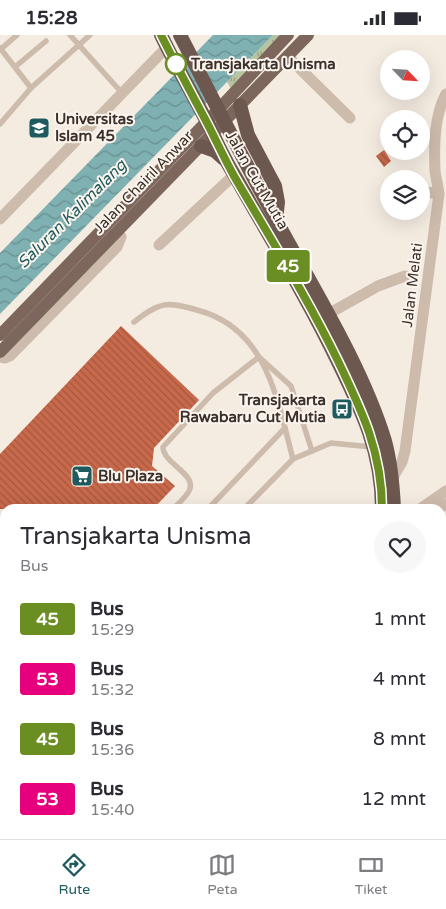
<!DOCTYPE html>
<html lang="id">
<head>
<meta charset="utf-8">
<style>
  :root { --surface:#fff; --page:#f7f7f7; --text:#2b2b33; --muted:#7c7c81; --line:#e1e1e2; --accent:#1f5a5e }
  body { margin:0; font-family:"Varela Round",sans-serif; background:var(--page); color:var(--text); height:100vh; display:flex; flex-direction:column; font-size:19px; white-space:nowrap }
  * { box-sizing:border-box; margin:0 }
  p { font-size:16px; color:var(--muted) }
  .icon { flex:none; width:28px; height:28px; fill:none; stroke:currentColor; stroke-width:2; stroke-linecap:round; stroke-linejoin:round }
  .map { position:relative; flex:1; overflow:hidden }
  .details { position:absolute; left:0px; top:469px; width:446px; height:336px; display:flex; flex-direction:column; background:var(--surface); border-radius:15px 15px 0 0; box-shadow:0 5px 20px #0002 }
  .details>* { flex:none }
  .badge { padding:0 10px; border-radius:4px; font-size:18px; line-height:32px }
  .needle { width:32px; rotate:115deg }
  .tools { position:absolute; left:380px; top:15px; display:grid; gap:10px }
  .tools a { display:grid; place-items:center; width:50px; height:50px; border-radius:50%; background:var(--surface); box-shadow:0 5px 20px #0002; font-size:25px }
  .map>.badge { position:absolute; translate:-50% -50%; box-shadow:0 0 0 2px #fff }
  .round { display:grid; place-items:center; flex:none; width:52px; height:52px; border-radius:26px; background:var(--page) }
  .headline { display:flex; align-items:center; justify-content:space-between; height:85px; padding:0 20px }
  h1 { font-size:24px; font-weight:600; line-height:38px }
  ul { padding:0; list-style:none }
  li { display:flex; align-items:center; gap:15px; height:60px; padding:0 20px }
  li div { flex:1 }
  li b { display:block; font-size:19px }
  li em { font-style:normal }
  li .badge { min-width:55px; font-weight:700; text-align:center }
  .status { display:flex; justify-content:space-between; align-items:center; height:35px; padding:0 25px; background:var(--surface); direction:ltr }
  .status svg { height:14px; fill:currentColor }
  .tabs { display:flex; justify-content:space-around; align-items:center; height:70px; border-top:1px solid var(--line); background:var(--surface); font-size:14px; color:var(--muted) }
  .tabs a { display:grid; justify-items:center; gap:2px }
  .tabs .on { color:var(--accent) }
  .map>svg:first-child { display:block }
  .grass { fill:url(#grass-tufts) }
  .water { fill:url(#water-waves) }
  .building { fill:url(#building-back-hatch) }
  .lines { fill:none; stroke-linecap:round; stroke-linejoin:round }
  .service { stroke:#cdbbac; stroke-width:5.5 }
  .minor { stroke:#cdbbac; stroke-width:11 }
  .primary { stroke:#7d675c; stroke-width:12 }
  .trunk { stroke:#6c584f; stroke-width:14 }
  .line-casing { stroke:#fff; stroke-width:11 }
  .line { stroke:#6b8e23; stroke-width:8 }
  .stop-dot { fill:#fff; stroke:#6b8e23; stroke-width:2.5 }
  .labels { text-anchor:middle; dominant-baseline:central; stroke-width:4; stroke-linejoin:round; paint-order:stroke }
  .stop-label { font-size:15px; font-weight:bold; fill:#3b302b; stroke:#fbf5ee; text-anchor:start }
  .poi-label { font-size:15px; font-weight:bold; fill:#3b302b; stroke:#fbf5ee; text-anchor:start }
  .street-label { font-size:15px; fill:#3b302b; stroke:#fbf5ee }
  .water-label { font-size:16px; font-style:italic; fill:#1f5a5e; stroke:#fbf5ee }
</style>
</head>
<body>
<div class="status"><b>15:28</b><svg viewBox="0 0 49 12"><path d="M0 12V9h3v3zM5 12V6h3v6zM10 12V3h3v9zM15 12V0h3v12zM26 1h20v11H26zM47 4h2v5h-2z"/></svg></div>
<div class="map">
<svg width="446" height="804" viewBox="0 0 446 804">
  <defs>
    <pattern id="grass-tufts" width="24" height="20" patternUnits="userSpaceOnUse" patternTransform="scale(1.25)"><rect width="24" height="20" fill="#b8c4a0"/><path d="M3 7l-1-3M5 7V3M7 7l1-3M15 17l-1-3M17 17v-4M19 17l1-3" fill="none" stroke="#97a083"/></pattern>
    <pattern id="water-waves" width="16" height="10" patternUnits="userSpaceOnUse" patternTransform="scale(1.25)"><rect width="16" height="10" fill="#7fb0b2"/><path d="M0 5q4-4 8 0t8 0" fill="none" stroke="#699091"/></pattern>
    <pattern id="building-back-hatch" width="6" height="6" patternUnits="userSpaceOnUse" patternTransform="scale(1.25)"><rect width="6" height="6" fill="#c8694b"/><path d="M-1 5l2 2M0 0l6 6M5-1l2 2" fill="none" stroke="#a4573f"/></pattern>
  </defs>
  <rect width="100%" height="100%" fill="#f4ebe1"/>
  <polygon class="grass" points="273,0 288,0 234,59 227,47"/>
  <polygon class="water" points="213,0 273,0 0,279 0,218"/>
  <g class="building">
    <polygon points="384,115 391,126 384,132 376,121"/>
    <polygon points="121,291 199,365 154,413 152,431 175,451 153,474 0,474 0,419"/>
  </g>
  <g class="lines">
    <g class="service">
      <polyline points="70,0 122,58"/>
      <polyline points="0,13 31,53"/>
      <polyline points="1,14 17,0"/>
      <polyline points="15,32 46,6"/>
      <polyline points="0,89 31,53 90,0"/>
      <path d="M134 287C160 267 166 266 197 275 267 293 277 364 293 424"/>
      <path d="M173 474C178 469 185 463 189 456 198 439 163 429 163 412L213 358 259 322 291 351 312 416"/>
      <polyline points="208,474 285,393"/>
      <polyline points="244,474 293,424 331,408 372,412"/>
      <polyline points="0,603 5,606"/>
      <polyline points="0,692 5,694"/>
      <polyline points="0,715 5,718"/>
      <polyline points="0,762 5,752"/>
      <polyline points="0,799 5,789"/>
      <polyline points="104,800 112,804"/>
      <polyline points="158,800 158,804"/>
      <polyline points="169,800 177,804"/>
      <polyline points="225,800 233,804"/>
      <polyline points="22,804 24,800"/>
      <polyline points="120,804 122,800"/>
      <polyline points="146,804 150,800"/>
    </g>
    <g class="minor">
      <polyline points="287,21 350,83"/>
      <polyline points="421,156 439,159"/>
      <polyline points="0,184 167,12"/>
      <polyline points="159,210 234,140"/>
      <polyline points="321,283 378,251 405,241"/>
      <polyline points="0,322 5,323 10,321 117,212 121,202 117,197"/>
      <path d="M392 444 402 427 405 416 439 159C438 151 436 143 435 136 434 111 434 81 446 59"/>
      <polyline points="420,474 446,456"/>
      <polyline points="438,474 446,469"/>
      <polyline points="441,631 446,630"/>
      <polyline points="441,656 446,665"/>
      <polyline points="416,800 421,804"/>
    </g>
    <g class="primary">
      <polyline points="0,300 218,75 288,0"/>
      <polyline points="0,317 308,0"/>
    </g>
    <g class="trunk">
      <path d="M161 0C175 29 192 58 207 87 216 105 224 124 235 141 270 203 307 262 338 327 362 376 382 417 382 474"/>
      <path d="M180 0C212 62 243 124 276 185 314 255 362 331 385 406 391 428 393 451 394 474"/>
      <polyline points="240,70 248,100 275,151 278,167 276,185"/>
      <polyline points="201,111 215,116 224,124"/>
      <polyline points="339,804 340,800"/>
      <polyline points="354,804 354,800"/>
    </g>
  </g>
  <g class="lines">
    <g class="line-casing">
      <path id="line" d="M161 0C175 28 190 56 205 84 215 103 224 123 234 141 270 203 307 262 338 326 362 376 382 417 382 474"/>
    </g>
    <use href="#line" class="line"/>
  </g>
  <defs>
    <g id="university-square" transform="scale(1.125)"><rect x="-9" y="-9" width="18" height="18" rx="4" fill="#1f5a5e" stroke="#fbf5ee"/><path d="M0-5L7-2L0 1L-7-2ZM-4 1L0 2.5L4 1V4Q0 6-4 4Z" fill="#fff"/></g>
    <g id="bus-square" transform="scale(1.125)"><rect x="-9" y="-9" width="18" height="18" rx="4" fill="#1f5a5e" stroke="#fbf5ee"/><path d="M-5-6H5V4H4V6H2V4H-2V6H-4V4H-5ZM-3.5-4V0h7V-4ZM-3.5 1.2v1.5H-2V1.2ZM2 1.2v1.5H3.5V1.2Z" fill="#fff"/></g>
    <g id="supermarket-square" transform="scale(1.125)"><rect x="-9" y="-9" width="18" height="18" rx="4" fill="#1f5a5e" stroke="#fbf5ee"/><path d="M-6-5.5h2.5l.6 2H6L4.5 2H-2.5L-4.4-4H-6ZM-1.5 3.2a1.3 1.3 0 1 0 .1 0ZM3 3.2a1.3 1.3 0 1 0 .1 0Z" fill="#fff"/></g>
  </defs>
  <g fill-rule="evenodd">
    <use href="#university-square" x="39" y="93"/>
    <use href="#bus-square" x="342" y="374"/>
    <use href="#supermarket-square" x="82" y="441"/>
  </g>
  <circle class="stop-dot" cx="176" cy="29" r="10"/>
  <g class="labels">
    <g class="stop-label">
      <text x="191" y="29">Transjakarta Unisma</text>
    </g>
    <g class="poi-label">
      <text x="55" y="84">Universitas<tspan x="55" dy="17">Islam 45</tspan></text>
      <text x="326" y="365" text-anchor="end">Transjakarta<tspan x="326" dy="17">Rawabaru Cut Mutia</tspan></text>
      <text x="98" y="441">Blu Plaza</text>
    </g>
    <g class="street-label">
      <text transform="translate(257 145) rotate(60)">Jalan Cut Mutia</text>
      <text transform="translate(143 147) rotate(-46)">Jalan Chairil Anwar</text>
      <text transform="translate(412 250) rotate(-83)">Jalan Melati</text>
    </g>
    <g class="water-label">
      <text transform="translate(72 179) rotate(-45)">Saluran Kalimalang</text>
    </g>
  </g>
</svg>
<div class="tools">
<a><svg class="needle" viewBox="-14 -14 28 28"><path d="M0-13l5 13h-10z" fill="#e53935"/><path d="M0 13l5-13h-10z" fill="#7c7c81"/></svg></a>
<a><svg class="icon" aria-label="locate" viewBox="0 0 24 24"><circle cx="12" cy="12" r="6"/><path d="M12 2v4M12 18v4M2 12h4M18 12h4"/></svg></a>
<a><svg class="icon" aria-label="layers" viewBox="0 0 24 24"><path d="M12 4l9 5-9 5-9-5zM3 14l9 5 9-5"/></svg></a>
</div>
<b class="badge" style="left:288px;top:231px;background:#6b8e23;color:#fff">45</b>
<section class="details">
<div class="headline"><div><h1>Transjakarta Unisma</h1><p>Bus</p></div><a class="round"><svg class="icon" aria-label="heart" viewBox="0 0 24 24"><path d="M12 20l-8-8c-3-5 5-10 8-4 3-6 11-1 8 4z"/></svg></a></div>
<ul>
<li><span class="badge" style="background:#6b8e23;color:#fff">45</span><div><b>Bus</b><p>15:29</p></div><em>1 mnt</em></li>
<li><span class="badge" style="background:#e6007e;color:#fff">53</span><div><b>Bus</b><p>15:32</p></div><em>4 mnt</em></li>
<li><span class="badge" style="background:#6b8e23;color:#fff">45</span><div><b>Bus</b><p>15:36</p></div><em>8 mnt</em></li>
<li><span class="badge" style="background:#e6007e;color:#fff">53</span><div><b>Bus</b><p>15:40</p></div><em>12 mnt</em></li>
</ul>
</section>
</div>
<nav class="tabs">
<a class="on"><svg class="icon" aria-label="directions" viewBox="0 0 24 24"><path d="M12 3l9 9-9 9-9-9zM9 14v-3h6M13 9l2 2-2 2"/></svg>Rute</a>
<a><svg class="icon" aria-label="map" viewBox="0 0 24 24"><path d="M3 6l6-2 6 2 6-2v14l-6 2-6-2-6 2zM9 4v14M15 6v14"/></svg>Peta</a>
<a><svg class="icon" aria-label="tickets" viewBox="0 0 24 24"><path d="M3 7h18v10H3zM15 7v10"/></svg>Tiket</a>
</nav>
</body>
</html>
